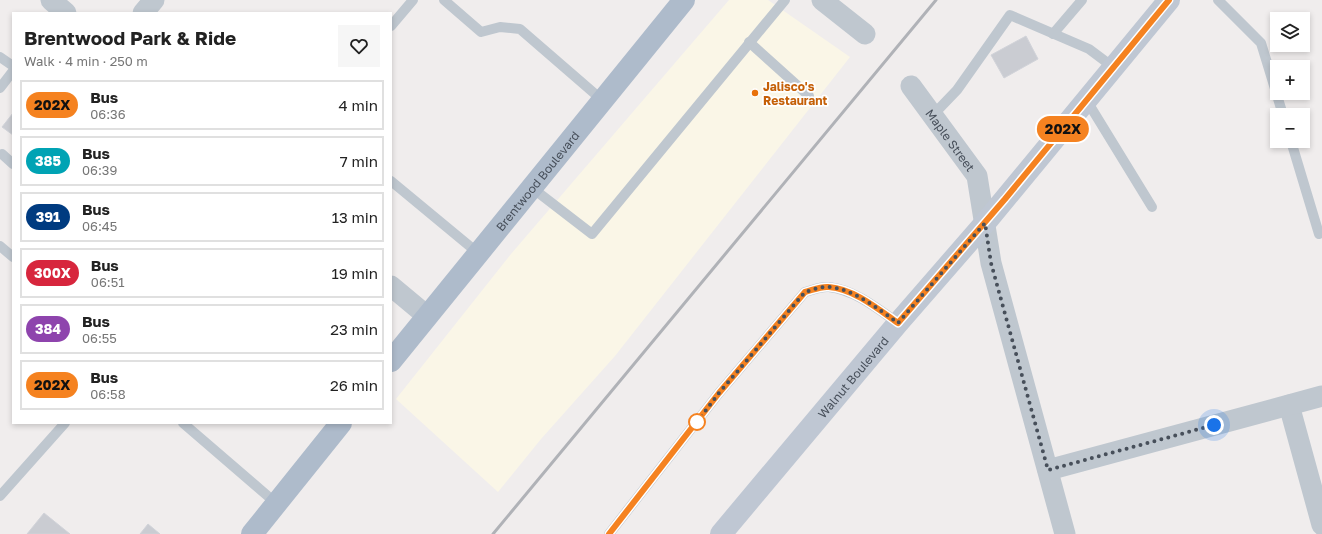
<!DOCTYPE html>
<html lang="en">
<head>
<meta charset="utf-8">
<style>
  :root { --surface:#fff; --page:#f6f6f6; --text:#222; --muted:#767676; --line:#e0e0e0 }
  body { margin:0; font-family:"Golos Text",sans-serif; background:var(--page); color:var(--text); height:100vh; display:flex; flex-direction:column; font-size:15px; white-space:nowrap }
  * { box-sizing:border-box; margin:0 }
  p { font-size:13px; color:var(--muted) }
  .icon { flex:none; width:22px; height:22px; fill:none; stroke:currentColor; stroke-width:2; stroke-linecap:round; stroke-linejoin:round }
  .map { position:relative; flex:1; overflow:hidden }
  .sheet { position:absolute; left:12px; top:12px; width:380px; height:412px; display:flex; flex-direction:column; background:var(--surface); border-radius:0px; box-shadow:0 2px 6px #0003 }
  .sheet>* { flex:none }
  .badge { padding:0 8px; border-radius:13px; font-size:14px; line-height:26px }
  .buttons { position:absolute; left:1270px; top:12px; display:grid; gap:8px }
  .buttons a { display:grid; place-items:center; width:40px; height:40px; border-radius:0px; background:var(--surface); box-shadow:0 2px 6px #0003; font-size:20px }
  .you { position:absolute; width:20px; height:20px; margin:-10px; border:3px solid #fff; border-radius:50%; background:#1a73e8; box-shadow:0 0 0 6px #1a73e833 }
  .map>.badge { position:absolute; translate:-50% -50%; box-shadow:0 0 0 2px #fff }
  .round { display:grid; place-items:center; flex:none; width:42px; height:42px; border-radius:0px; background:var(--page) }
  .head { display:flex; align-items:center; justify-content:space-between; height:68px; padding:0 12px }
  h1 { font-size:19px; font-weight:700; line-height:30px }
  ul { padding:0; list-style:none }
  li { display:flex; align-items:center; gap:12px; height:50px; margin:0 8px 6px; padding:0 4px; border:2px solid var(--line); border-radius:0px }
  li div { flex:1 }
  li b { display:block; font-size:15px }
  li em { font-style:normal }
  li .badge { min-width:44px; font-weight:700; text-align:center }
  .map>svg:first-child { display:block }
  .commercial { fill:#faf6e7 }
  .building { fill:#caccd2; stroke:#d1d3d9 }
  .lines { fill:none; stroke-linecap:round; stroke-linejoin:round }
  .lane { stroke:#bfc7cf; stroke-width:10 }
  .street { stroke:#bfc7cf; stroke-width:21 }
  .secondary { stroke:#bfc7d3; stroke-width:22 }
  .primary { stroke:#aebbcb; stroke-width:22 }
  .rail { stroke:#b0b2b7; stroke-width:3 }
  .line-casing { stroke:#fff; stroke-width:9 }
  .line { stroke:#f58220; stroke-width:6 }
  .walk { stroke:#474f5a; stroke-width:4; stroke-dasharray:0 7.2 }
  .food-dot { fill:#e8710a; stroke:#fff; stroke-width:1.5 }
  .stop-dot { fill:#fff; stroke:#f58220; stroke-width:2 }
  .labels { text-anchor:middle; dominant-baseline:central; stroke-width:3.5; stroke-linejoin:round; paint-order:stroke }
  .food-label { font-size:12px; font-weight:bold; fill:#c56008; stroke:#fff; text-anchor:start }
  .street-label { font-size:12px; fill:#474f5a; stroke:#fff }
</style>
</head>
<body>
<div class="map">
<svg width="1322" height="534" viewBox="0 0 1322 534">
  <rect width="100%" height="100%" fill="#f0eded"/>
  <polygon class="commercial" points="729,0 768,0 850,57 615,356 541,439 498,492 396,399 511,254"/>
  <g class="building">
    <polygon points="1026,36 1038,59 1004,78 991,55"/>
    <polygon points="13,113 13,135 2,127"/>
    <polygon points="44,513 70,534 27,534"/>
    <polygon points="148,524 160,534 140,534"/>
  </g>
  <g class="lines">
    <g class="lane">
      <polyline points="444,0 481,32 500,27 520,29 602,100"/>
      <polyline points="1218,0 1261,43 1283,115"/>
      <polyline points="391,26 413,0"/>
      <polyline points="1053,34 1082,0"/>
      <polyline points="749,42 809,96"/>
      <polyline points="0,57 13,66"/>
      <polyline points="0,88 13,71"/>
      <polyline points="1087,101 1152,207"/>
      <polyline points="933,115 957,90 1010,15 1089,49 1113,67"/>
      <polyline points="1291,141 1319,234"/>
      <polyline points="2,154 13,164"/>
      <polyline points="391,181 478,253"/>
      <polyline points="531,187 592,234 785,0"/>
      <polyline points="0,246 13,257"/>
      <polyline points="183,423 277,504"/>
      <polyline points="0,496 65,423"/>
      <path d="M609 534 719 393 805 292C813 290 821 286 829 287 855 290 878 309 898 323"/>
    </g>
    <g class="street">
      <polyline points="51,0 66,13"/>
      <polyline points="822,0 865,34"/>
      <polyline points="143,13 154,0"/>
      <path id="s1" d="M911 86 977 176 991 263 1065 534"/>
      <polyline points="391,286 427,316"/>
      <polyline points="1289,405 1322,525"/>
      <polyline points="1048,470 1322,396"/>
    </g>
    <path class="secondary" id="s2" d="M721 534 898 323 985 223 1169 0"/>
    <g class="primary">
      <path id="s3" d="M391 361 684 0"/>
      <polyline points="252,534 341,423"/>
    </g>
    <polyline class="rail" points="493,534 936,0"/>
  </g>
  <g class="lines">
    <g class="line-casing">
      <path id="line" d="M609 534 719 393 805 292C813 290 821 286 829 287 854 289 878 309 898 323L1005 199 1169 0"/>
    </g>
    <use href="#line" class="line"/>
    <path class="walk" d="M697 422 719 393 805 292C813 290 821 286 829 287 854 289 878 309 898 323L985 223 991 263 1048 470 1214 425"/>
  </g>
  <circle class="food-dot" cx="755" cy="93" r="4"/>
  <circle class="stop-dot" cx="697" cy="422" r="8"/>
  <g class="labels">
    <g class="food-label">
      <text x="763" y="86">Jalisco's<tspan x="763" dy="14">Restaurant</tspan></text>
    </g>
    <g class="street-label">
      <text stroke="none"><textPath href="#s1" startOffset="67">Maple Street</textPath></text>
      <text stroke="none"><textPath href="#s3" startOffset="232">Brentwood Boulevard</textPath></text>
      <text stroke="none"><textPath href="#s2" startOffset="205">Walnut Boulevard</textPath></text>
    </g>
  </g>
</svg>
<div class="buttons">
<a><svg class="icon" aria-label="layers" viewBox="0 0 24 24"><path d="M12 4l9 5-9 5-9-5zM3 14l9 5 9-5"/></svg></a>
<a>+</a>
<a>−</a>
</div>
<div class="you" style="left:1214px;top:425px"></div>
<b class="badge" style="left:1063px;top:129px;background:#f58220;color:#111">202X</b>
<section class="sheet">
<div class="head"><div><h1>Brentwood Park &amp; Ride</h1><p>Walk · 4 min · 250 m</p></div><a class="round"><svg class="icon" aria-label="heart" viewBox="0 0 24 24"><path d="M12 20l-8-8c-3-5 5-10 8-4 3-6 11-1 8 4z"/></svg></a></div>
<ul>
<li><span class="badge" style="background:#f58220;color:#111">202X</span><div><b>Bus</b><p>06:36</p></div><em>4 min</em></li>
<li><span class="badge" style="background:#00a3b4;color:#fff">385</span><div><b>Bus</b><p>06:39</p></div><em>7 min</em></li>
<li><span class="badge" style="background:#003b80;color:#fff">391</span><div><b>Bus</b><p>06:45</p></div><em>13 min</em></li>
<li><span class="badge" style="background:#d7263d;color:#fff">300X</span><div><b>Bus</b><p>06:51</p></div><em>19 min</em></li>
<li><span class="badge" style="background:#8e44ad;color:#fff">384</span><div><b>Bus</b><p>06:55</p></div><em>23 min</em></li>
<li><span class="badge" style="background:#f58220;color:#111">202X</span><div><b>Bus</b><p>06:58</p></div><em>26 min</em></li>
</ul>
</section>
</div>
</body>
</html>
